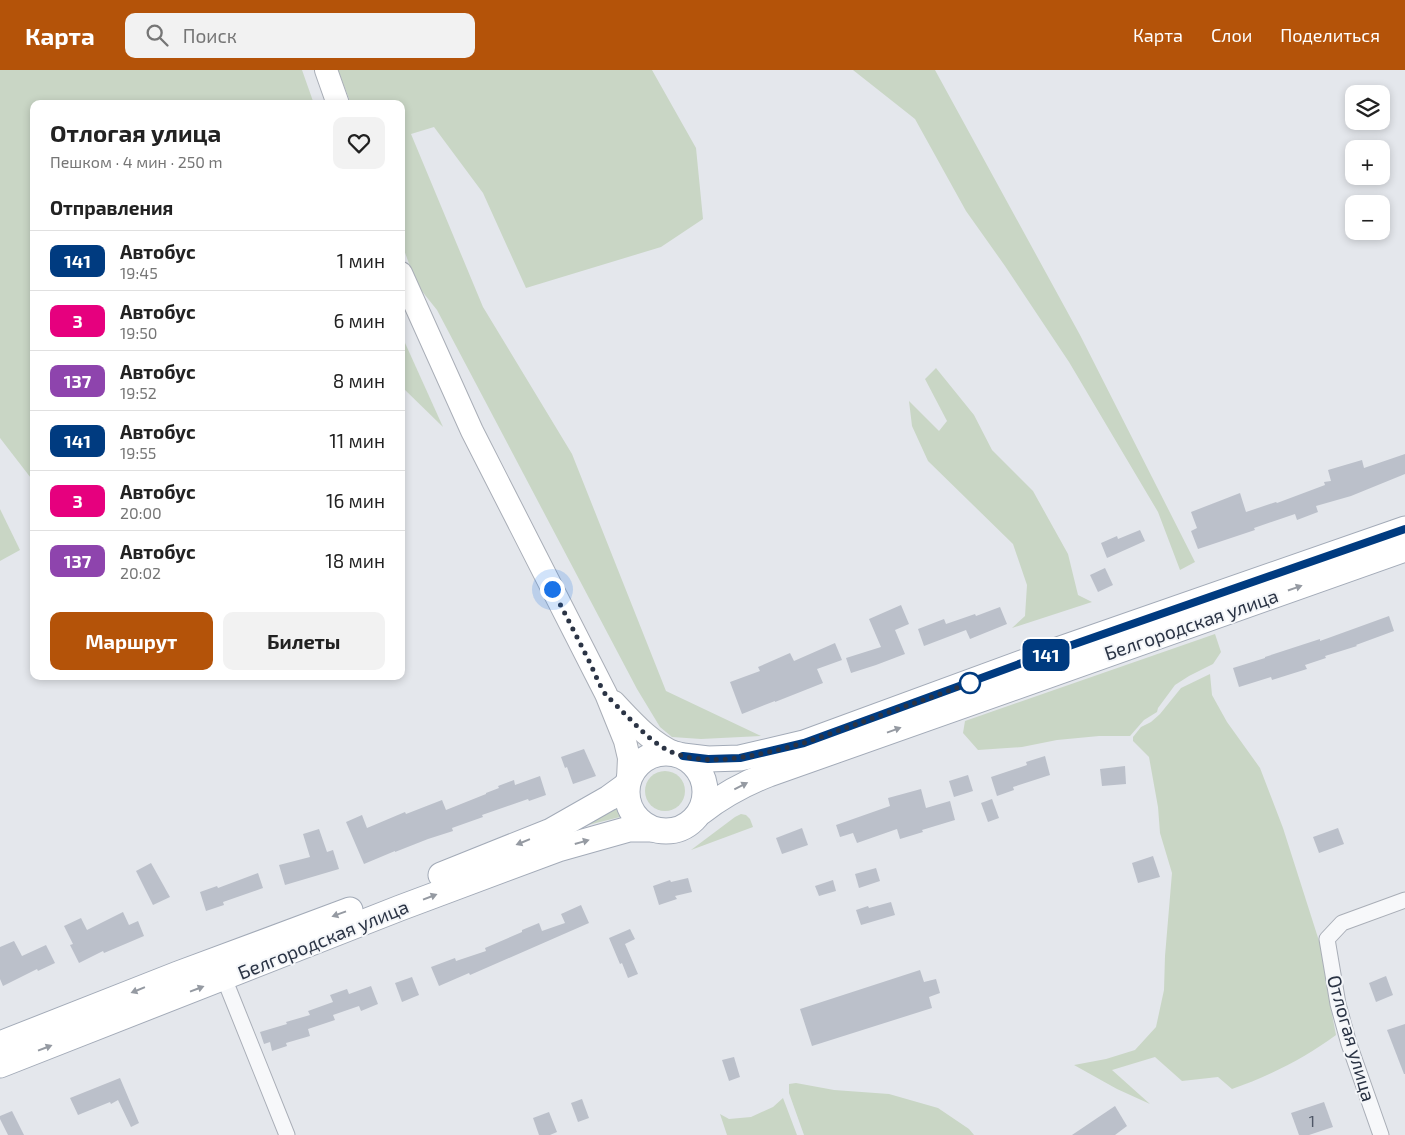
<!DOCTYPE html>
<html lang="ru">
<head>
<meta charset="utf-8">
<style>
  :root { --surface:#fff; --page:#f2f2f2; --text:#222; --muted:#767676; --line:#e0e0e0; --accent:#b45309 }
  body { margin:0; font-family:"Exo 2",sans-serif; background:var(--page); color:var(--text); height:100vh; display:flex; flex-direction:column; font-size:19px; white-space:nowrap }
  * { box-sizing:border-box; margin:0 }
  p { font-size:16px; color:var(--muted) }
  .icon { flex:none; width:28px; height:28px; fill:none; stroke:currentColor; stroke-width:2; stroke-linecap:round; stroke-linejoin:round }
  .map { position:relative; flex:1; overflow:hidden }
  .drawer { position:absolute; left:30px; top:30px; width:375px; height:580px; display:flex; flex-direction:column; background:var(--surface); border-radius:10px; box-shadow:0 2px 8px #0003 }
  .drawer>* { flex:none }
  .badge { padding:0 10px; border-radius:8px; font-size:18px; line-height:32px }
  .fabs { position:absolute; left:1345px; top:15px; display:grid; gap:10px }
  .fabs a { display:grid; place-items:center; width:45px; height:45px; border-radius:10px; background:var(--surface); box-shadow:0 2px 8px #0003; font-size:25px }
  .you { position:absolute; width:25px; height:25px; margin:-12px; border:4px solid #fff; border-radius:50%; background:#1a73e8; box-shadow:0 0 0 8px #1a73e833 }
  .map>.badge { position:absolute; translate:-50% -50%; box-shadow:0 0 0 2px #fff }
  h2 { padding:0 20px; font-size:19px; line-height:45px }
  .round { display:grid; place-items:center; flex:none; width:52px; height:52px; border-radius:10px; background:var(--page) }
  .overview { display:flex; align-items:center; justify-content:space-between; height:85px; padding:0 20px }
  h1 { font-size:24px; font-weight:700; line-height:38px }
  .cta { display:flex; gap:10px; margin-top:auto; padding:10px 20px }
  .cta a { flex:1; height:58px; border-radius:10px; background:var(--accent); color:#fff; font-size:20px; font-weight:700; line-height:58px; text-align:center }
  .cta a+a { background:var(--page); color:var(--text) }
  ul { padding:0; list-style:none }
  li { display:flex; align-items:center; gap:15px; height:60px; padding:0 20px; border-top:1px solid var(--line) }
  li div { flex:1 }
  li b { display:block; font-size:19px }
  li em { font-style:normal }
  li .badge { min-width:55px; font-weight:700; text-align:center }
  header { display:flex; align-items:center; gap:30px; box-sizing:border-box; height:70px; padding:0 25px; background:var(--accent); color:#fff }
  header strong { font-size:24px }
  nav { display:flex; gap:28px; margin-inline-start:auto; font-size:18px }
  .search { width:350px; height:45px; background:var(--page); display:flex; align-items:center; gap:12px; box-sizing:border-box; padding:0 18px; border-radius:10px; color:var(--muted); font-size:19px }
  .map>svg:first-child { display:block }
  .green { fill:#c9d6c5 }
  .building { fill:#bbc0ca }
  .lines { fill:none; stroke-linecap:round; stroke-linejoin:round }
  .minor-casing { stroke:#a9aeb7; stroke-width:17 }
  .secondary-casing { stroke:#a9aeb7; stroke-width:24 }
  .primary-casing { stroke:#a3abb8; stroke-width:27 }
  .minor { stroke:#f7f8fa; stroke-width:15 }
  .secondary { stroke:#fff; stroke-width:22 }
  .primary { stroke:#fff; stroke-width:25 }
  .oneway { fill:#959aa2 }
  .line-casing { stroke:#fff; stroke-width:11 }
  .line { stroke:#003b80; stroke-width:8 }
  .walk { stroke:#2b3445; stroke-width:5; stroke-dasharray:0 9 }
  .stop-dot { fill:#fff; stroke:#003b80; stroke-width:2.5 }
  .labels { text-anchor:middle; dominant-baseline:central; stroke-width:4; stroke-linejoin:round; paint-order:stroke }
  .number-label { font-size:16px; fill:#4f5766 }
  .street-label { font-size:19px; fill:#2b3445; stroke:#f4f6f9 }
</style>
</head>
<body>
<header>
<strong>Карта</strong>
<div class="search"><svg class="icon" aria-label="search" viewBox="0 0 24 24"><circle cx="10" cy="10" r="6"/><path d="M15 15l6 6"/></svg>Поиск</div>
<nav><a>Карта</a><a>Слои</a><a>Поделиться</a></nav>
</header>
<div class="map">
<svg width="1405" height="1065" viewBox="0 0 1405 1065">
  <rect width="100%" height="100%" fill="#e4e7ec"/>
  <g class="green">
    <polygon points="0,0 302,0 314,34 34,34 34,412 0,368"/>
    <polygon points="338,0 652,0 696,78 703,149 661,177 526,218 483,123 434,57 411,64 483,237 572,384 666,621 761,666 701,669 672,667 660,657 637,619 437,240 417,215 401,172 401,34 351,34"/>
    <polygon points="853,0 935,0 1080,265 1195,492 1180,500 1158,442 1069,292 1005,196 966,141 915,49"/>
    <polygon points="401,264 443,357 401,316"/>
    <polygon points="936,298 974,345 992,380 1033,421 1068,484 1078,525 1092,532 1012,558 1025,546 1027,515 1013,474 928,391 912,356 909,331 939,361 947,351 925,309"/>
    <polygon points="0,439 20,480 0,491"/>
    <polygon points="1215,564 1221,582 1213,594 1189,606 1175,615 1158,638 1157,642 1144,650 1130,666 1099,666 1057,670 1022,677 978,680 963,663 965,651"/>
    <path d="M1210 604 1212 625 1227 652 1260 698 1283 758 1320 874 1325 895 1326 913 1336 965C1305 988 1269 1006 1232 1019L1218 1007 1182 1011 1155 987 1112 1000 1150 1034 1117 1019 1074 995 1106 989 1135 980 1156 957 1164 920 1165 886 1172 803 1160 763 1158 737 1149 687 1133 671V667L1141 657 1151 652 1160 644 1181 618Z"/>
    <circle cx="665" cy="721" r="20"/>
    <polygon points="618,734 624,746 584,756"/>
    <polygon points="741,744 746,745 750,749 753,757 691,780 735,747"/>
    <polygon points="796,1013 834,1020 889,1024 938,1038 969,1059 974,1065 804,1065 789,1023 789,1014"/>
    <polygon points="783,1028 797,1065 727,1065 720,1044 729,1049 751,1047 773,1037"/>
  </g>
  <g class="building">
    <polygon points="1405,384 1405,404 1351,426 1316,436 1318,442 1297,450 1295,444 1254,458 1255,460 1198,479 1191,461 1197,458 1191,442 1240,423 1246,442 1276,432 1277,433 1325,415 1324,412 1331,411 1328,400 1362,390 1364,398"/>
    <polygon points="1140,460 1145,471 1107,488 1101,473 1117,466 1118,469"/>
    <polygon points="1105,498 1113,515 1098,522 1090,505"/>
    <polygon points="901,535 909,554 895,560 905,584 876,595 851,603 846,588 881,577 869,549"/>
    <polygon points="1000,537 1007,554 970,569 966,560 924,576 918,559 944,549 946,554 975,544 976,546"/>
    <polygon points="1389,546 1394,561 1356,575 1357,576 1325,586 1326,588 1305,595 1307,599 1272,610 1271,607 1239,617 1233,598 1265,588 1265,587 1320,569 1320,571"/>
    <polygon points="835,573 842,590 817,599 823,613 775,632 775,631 742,644 730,612 760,601 758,597 790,583 794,591"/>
    <polygon points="584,679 596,706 573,714 567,697 565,698 561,687"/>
    <polygon points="1045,686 1050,705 1013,717 1014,720 997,726 991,707 1027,695 1026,692"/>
    <polygon points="1125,696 1126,714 1102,716 1100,699"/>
    <polygon points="968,705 973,721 954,727 949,711"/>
    <polygon points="540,706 546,725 529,731 528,729 482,745 483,747 452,758 453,761 428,769 395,782 395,781 364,794 346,752 362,745 367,758 405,742 406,744 442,730 446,740 486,724 486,723 499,718 498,716 514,710 515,715"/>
    <polygon points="921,719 926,738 950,731 955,750 922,760 923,762 900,769 897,759 857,773 853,763 840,767 836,755 890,736 888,728"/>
    <polygon points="992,729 999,748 988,752 981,733"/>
    <polygon points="802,758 808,775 782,784 776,768"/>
    <polygon points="1338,758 1344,774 1319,783 1313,767"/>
    <polygon points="319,759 327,782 333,780 339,799 285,815 279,795 310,787 303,764"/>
    <polygon points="1153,786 1160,807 1138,813 1132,793"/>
    <polygon points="151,793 170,827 153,835 136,801"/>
    <polygon points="876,798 880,811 859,818 855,804"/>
    <polygon points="258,803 263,818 223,832 224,835 206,841 200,822 217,816 218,818"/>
    <polygon points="688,808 692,822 675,826 677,829 659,835 653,816 670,810 671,812"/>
    <polygon points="833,810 836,821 819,826 815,816"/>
    <polygon points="891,832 895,845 861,855 856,840 868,836 869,838"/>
    <polygon points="581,835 589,853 470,905 469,903 439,916 431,897 455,888 456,891 486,881 485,878 522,862 522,860 539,853 542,861 565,853 561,844"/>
    <polygon points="123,842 129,855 138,851 144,866 104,883 103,881 79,893 70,875 73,874 64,856 81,848 87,860"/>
    <polygon points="630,859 635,869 625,874 638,904 628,908 622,893 620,894 609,868"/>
    <polygon points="14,871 22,886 46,875 55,893 38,901 37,899 3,916 0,909 0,877"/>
    <polygon points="920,900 924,912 936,909 940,923 929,927 932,938 812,976 800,939"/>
    <polygon points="1386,906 1393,925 1376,932 1369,913"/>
    <polygon points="412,907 419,925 402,932 395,913"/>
    <polygon points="371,916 378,934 361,941 359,936 333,945 335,950 308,959 310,966 286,973 287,976 272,981 270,972 264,974 260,962 287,954 286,952 310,945 308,941 333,932 330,925 347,919 349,924"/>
    <polygon points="1405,954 1405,1004 1404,1004 1387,960"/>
    <polygon points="734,987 740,1007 729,1011 722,990"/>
    <polygon points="120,1008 139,1053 131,1057 118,1030 111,1034 110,1032 78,1045 70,1028"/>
    <polygon points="582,1029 589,1048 578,1052 571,1033"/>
    <polygon points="1324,1032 1333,1057 1309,1065 1299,1065 1291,1043"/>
    <polygon points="1115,1036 1127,1056 1115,1065 1072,1065"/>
    <polygon points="12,1041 24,1065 8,1065 0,1049 0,1046"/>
    <polygon points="549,1042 557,1062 550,1065 539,1065 533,1048"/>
  </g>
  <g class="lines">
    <g class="minor-casing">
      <g id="minor">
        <polyline points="224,908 287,1065"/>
        <polyline points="1381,1065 1349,974 1338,934 1327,869 1342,853 1405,830"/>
      </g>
    </g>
    <g class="secondary-casing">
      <g id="secondary">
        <polyline points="326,0 338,34"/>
        <polyline points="401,203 472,361 606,624 625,671 629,688 628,709"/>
        <path d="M614 632C632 651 650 672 675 683"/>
      </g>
    </g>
    <g class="primary-casing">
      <g id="primary">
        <circle cx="666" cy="722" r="39"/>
        <polyline points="683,686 708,689 740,688 804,673 1049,583 1405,459"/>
        <path d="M701 742C723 725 743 714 769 704L1405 479"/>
        <polyline points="441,805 551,761 609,728 627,715"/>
        <polyline points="0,974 178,904 350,840"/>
        <polyline points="0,995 400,838 558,779 629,759 651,759"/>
      </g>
    </g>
    <use href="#minor" class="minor"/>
    <use href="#secondary" class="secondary"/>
    <use href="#primary" class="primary"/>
  </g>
  <defs><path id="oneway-solid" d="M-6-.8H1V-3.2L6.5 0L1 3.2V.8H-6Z" transform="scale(1.25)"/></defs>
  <g class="oneway">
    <use href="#oneway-solid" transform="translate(1295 518) rotate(-19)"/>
    <use href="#oneway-solid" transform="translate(894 660) rotate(-20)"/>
    <use href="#oneway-solid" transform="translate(741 716) rotate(-27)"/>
    <use href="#oneway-solid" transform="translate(523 772) rotate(158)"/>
    <use href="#oneway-solid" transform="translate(582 772) rotate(-16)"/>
    <use href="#oneway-solid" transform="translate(430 827) rotate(-21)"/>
    <use href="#oneway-solid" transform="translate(339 844) rotate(160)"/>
    <use href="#oneway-solid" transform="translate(197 919) rotate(-21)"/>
    <use href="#oneway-solid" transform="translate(138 920) rotate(158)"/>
    <use href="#oneway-solid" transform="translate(45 978) rotate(-21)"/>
  </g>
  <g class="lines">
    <g class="line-casing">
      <polyline id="line" points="683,686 708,689 740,688 804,673 1049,583 1405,459"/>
    </g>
    <use href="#line" class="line"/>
    <path class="walk" d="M552 519C565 543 577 567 589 591 594 601 599 615 606 625 611 630 617 636 622 641 640 659 658 680 683 686 723 696 765 683 804 673L970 613"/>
  </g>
  <circle class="stop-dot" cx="970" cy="613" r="10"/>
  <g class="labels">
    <g class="number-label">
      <text x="1312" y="1050">1</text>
    </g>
    <g class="street-label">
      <text transform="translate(1191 554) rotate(-19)">Белгородская улица</text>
      <text transform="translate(323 869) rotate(-22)">Белгородская улица</text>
      <text transform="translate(1352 968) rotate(74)">Отлогая улица</text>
    </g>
  </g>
</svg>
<div class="fabs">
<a><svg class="icon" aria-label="layers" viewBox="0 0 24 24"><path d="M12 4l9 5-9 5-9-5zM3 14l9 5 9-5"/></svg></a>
<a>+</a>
<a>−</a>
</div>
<div class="you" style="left:552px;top:519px"></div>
<b class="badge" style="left:1046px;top:585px;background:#003b80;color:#fff">141</b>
<section class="drawer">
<div class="overview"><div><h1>Отлогая улица</h1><p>Пешком · 4 мин · 250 m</p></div><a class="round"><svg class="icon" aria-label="heart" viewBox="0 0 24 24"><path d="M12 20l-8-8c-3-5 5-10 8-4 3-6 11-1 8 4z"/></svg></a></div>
<h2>Отправления</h2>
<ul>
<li><span class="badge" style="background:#003b80;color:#fff">141</span><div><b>Автобус</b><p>19:45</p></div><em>1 мин</em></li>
<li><span class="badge" style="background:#e6007e;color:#fff">3</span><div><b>Автобус</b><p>19:50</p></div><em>6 мин</em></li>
<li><span class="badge" style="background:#8e44ad;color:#fff">137</span><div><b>Автобус</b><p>19:52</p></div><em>8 мин</em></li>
<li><span class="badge" style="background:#003b80;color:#fff">141</span><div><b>Автобус</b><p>19:55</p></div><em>11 мин</em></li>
<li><span class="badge" style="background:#e6007e;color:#fff">3</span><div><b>Автобус</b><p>20:00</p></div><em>16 мин</em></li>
<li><span class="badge" style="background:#8e44ad;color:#fff">137</span><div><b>Автобус</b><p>20:02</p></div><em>18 мин</em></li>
</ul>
<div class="cta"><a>Маршрут</a><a>Билеты</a></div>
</section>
</div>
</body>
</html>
